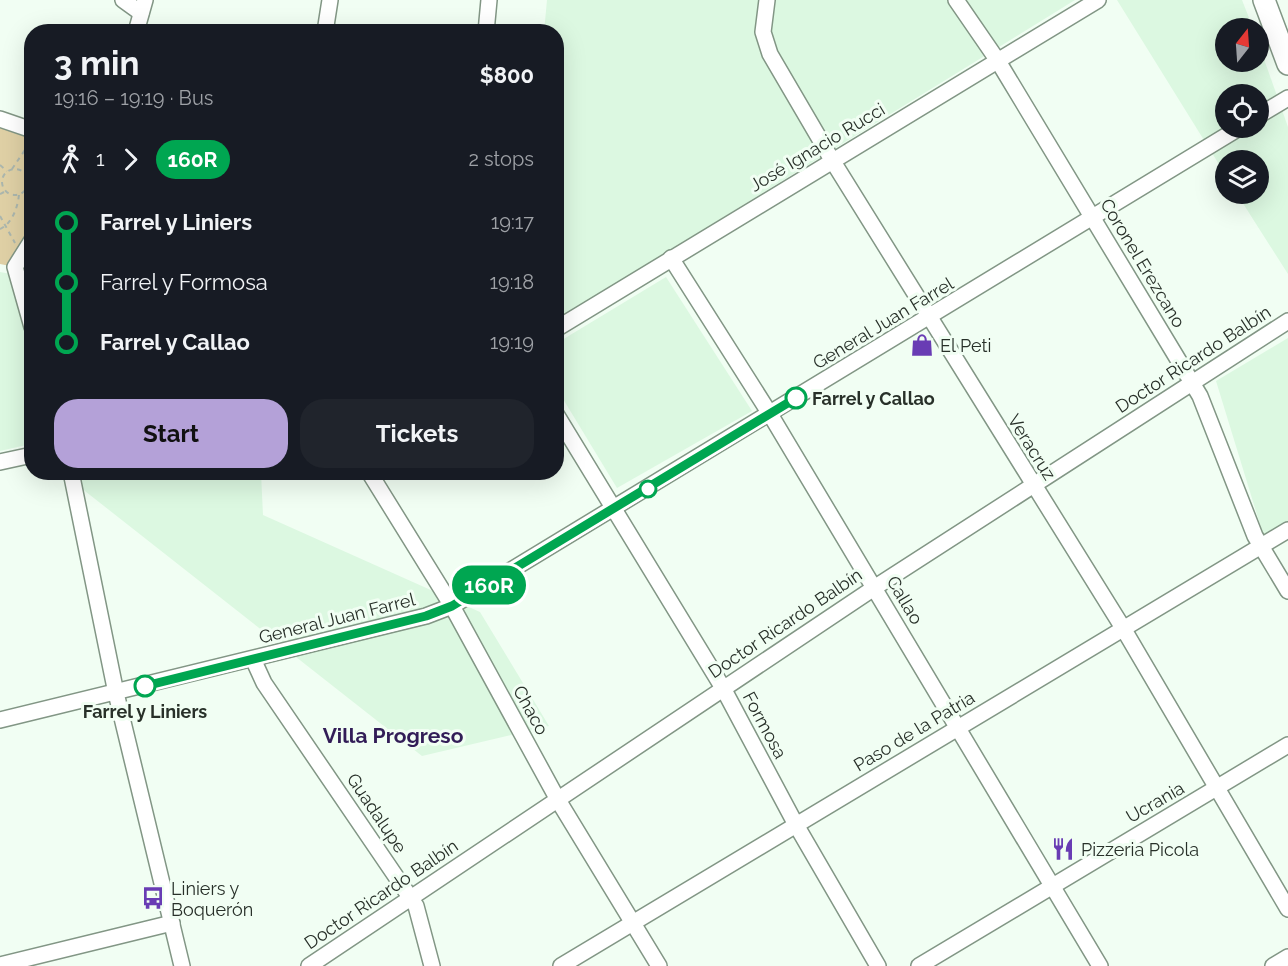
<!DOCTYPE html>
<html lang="en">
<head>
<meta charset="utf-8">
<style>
  :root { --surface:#171b24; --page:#20242c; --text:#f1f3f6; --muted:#9ea1a6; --accent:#b4a1d8 }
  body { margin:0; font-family:Raleway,sans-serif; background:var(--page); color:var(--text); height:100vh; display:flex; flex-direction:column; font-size:22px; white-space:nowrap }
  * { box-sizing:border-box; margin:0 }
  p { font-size:20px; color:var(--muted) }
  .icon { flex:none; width:33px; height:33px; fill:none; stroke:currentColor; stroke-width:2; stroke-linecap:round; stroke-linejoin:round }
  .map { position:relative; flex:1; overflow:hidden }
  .sheet { position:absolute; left:24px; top:24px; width:540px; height:456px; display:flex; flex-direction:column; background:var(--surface); border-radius:24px; box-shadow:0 6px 24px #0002 }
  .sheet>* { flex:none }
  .badge { padding:0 12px; border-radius:20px; font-size:21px; line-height:39px }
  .needle { width:39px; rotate:17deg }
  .controls { position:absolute; left:1215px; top:18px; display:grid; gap:12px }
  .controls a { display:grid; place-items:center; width:54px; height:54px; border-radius:50%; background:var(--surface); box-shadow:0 6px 24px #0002; font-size:30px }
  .map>.badge { position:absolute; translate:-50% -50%; box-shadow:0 0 0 3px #fff }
  .legs { display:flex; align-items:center; gap:9px; height:66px; padding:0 30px; font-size:20px }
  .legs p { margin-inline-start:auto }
  .overview { display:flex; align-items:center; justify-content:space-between; height:102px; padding:0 30px }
  h1 { font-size:33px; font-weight:700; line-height:45px }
  .button { display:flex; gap:12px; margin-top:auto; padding:12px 30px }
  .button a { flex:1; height:69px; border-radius:24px; background:var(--accent); color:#111; font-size:24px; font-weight:700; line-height:69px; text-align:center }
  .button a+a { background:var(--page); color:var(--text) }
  ul { padding:0 30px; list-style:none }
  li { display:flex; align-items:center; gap:21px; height:60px; font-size:22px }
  li i { display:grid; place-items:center; width:9px; height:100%; margin:0 8px; background:currentColor }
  li i::after { content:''; width:15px; height:15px; margin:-8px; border:4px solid; border-radius:50%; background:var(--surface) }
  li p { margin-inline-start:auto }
  li:first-child i { background:linear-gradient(#0000 50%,currentColor 0) }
  li:last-child i { background:linear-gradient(currentColor 50%,#0000 0) }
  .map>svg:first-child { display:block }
  .built { fill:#dcf8e1; fill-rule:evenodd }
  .green { fill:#dfd0a5 }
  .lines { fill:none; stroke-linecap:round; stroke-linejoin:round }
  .minor-casing { stroke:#829685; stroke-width:18 }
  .secondary-casing { stroke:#829685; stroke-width:24 }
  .path { stroke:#abb6ad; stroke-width:2; stroke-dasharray:4.5 4.5; stroke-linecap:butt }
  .minor { stroke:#fff; stroke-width:15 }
  .secondary { stroke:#fff; stroke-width:21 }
  .line-1-casing { stroke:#fff; stroke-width:14 }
  .line-1 { stroke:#00a651; stroke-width:9 }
  .stop-1-dot { fill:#fff; stroke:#00a651; stroke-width:3 }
  .labels { text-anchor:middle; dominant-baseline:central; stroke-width:6; stroke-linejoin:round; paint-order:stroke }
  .street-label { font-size:18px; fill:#283029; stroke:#f1fef3 }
  .poi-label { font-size:18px; fill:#283029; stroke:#f1fef3; text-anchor:start }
  .stop-label { font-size:18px; font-weight:bold; fill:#283029; stroke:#f1fef3; text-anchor:start }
  .quarter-label { font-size:21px; font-weight:bold; fill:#321d57; stroke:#f1fef3 }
</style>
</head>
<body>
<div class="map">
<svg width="1288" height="966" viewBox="0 0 1288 966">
  <rect width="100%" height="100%" fill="#f1fef3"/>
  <g class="built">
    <polygon points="547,0 1075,0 557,320 556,32 544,32"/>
    <path d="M1117 0H1242L1253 28H1226V62H1258L1259 45 1288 127V274L1237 194H1258V160H1226L1225 174ZM1226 94H1258V128H1226Z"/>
    <polygon points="31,253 31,444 0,451 0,272 11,274"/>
    <polygon points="666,277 752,411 617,488 557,389 557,343"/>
    <polygon points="1288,338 1288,529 1266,544 1216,381"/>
    <polygon points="62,473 261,473 263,515 480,612 549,726 422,756"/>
  </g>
  <polygon class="green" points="0,119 31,130 31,240 15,267 0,264"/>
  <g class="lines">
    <g class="minor-casing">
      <g id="minor">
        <polyline points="123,0 141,13"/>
        <polyline points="767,0 763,32 770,54 832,160 1123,628 1288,909"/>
        <polyline points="956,0 998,61 1200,396 1255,536 1288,591"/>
        <polyline points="136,32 145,0"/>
        <polyline points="325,32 330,0"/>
        <polyline points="486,32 489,0"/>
        <polyline points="1258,116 1288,98"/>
        <polyline points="0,119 32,130"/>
        <polyline points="32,240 15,267 32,327"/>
        <polyline points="671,258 770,414 1100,966"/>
        <polyline points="556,329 1098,0"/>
        <polyline points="556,414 723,688 795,823 878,966"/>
        <polyline points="0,462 32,455"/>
        <polyline points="71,472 116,693 182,966"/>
        <polyline points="369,472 452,606 558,800 659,966"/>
        <polyline points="253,659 264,683 416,906 432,966"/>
        <polyline points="0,720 426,616 452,606 1239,128"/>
        <polyline points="0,965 172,923"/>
        <polyline points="309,966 874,588 1288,321"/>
        <polyline points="561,966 1288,530"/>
        <polyline points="919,966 1288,745"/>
        <polyline points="1273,966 1288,957"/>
      </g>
    </g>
    <g class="secondary-casing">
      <polyline id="secondary" points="1264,0 1288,64"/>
    </g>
    <g class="path">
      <polyline points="0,165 7,171"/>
      <circle cx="15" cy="182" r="13"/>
      <polyline points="12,169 29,144"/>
      <polyline points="0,194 6,191"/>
      <polyline points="0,216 15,243"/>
      <path d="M0 229C12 224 18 207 19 194"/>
    </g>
    <use href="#minor" class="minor"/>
    <use href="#secondary" class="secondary"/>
  </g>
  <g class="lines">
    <g class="line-1-casing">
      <polyline id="line-1" points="145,686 426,616 452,606 796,398"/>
    </g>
    <use href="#line-1" class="line-1"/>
  </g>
  <defs>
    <g id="shop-bare" transform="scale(1.8)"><path d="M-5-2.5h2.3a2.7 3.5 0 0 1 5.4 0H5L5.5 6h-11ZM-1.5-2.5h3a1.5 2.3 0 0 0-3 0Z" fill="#693cb4" stroke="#f1fef3" stroke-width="2.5" paint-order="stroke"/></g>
    <g id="restaurant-bare" transform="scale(1.8)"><path d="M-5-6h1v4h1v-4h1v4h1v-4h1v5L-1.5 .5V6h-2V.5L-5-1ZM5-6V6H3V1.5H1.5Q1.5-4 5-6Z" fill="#693cb4" stroke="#f1fef3" stroke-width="2.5" paint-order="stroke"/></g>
    <g id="bus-bare" transform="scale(1.8)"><path d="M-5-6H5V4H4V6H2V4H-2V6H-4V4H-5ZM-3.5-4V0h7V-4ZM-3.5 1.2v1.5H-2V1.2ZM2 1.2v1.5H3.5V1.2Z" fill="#693cb4" stroke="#f1fef3" stroke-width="2.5" paint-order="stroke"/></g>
  </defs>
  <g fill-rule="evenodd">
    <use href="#shop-bare" x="922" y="345"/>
    <use href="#restaurant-bare" x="1063" y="849"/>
    <use href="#bus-bare" x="153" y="898"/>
  </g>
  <g class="stop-1-dot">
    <circle cx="796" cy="398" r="10"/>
    <circle cx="648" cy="489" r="8"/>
    <circle cx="145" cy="686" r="10"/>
  </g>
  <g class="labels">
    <g class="street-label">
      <text transform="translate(817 147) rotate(-31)">José Ignacio Rucci</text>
      <text transform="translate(1143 263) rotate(59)">Coronel Erezcano</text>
      <text transform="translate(883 323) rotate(-31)">General Juan Farrel</text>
      <text transform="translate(1193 359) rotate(-33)">Doctor Ricardo Balbín</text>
      <text transform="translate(1032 447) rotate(58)">Veracruz</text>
      <text transform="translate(905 600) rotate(59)">Callao</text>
      <text transform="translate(337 618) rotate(-14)">General Juan Farrel</text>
      <text transform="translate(785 623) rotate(-34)">Doctor Ricardo Balbín</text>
      <text transform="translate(531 710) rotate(61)">Chaco</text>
      <text transform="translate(765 725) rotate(62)">Formosa</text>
      <text transform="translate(914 731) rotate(-31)">Paso de la Patria</text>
      <text transform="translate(1155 802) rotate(-30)">Ucrania</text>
      <text transform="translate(377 813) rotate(56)">Guadalupe</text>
      <text transform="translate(381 894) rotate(-34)">Doctor Ricardo Balbín</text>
    </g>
    <g class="poi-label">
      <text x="940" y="345">El Peti</text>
      <text x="1081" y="849">Pizzeria Picola</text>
      <text x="171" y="888">Liniers y<tspan x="171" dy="21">Boquerón</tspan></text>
    </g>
    <g class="stop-label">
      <text x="812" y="398">Farrel y Callao</text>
      <text x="145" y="711" text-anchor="middle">Farrel y Liniers</text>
    </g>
    <g class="quarter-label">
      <text x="393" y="735">Villa Progreso</text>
    </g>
  </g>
</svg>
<div class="controls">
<a><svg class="needle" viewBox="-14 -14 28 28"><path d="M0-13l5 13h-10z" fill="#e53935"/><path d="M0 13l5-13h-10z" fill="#9ea1a6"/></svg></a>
<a><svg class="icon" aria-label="locate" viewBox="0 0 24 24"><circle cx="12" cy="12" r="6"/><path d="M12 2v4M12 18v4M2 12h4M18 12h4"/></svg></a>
<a><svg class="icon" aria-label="layers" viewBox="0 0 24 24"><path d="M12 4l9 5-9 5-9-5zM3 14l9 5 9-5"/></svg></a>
</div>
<b class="badge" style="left:489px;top:585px;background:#00a651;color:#fff">160R</b>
<section class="sheet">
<div class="overview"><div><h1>3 min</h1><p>19:16 – 19:19 · Bus</p></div><b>$800</b></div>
<div class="legs"><svg class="icon" aria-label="walk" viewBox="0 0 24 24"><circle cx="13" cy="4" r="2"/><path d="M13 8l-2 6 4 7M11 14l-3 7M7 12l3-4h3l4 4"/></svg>1<svg class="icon" aria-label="forward" viewBox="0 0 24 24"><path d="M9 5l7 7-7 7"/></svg><b class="badge" style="background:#00a651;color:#fff">160R</b><p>2 stops</p></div>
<ul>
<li><i style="color:#00a651"></i><b>Farrel y Liniers</b><p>19:17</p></li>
<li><i style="color:#00a651"></i><span>Farrel y Formosa</span><p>19:18</p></li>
<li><i style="color:#00a651"></i><b>Farrel y Callao</b><p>19:19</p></li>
</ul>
<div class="button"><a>Start</a><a>Tickets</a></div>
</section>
</div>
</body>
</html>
